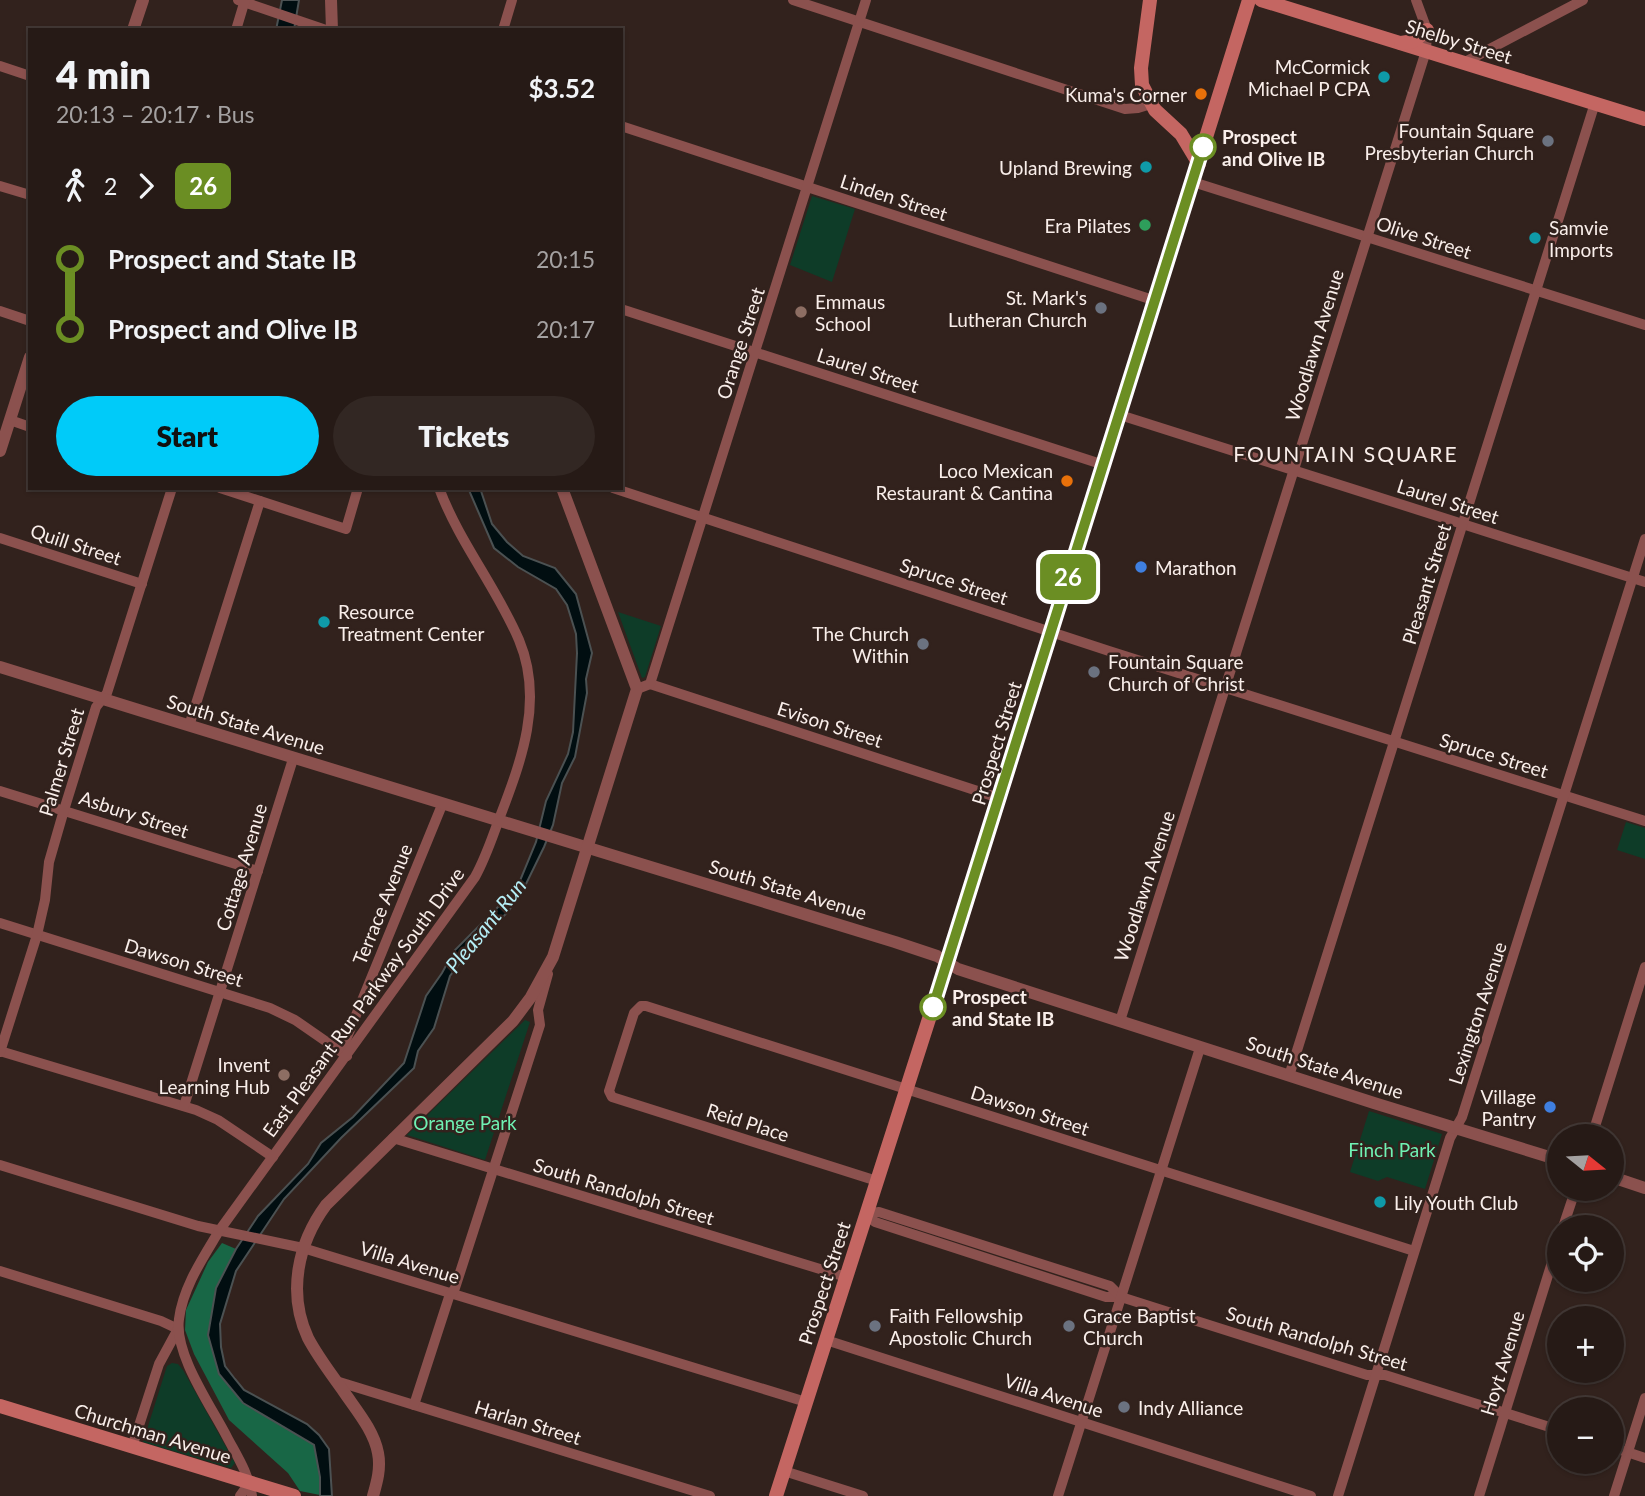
<!DOCTYPE html>
<html lang="en">
<head>
<meta charset="utf-8">
<style>
  :root { --surface:#261a16; --page:#322723; --text:#f1f3f6; --muted:#a4a1a1; --line:#423835; --accent:#00cbf9 }
  body { margin:0; font-family:Lato,sans-serif; background:var(--page); color:var(--text); height:100vh; display:flex; flex-direction:column; font-size:26px; white-space:nowrap }
  * { box-sizing:border-box; margin:0 }
  p { font-size:23px; color:var(--muted) }
  .icon { flex:none; width:38px; height:38px; fill:none; stroke:currentColor; stroke-width:2; stroke-linecap:round; stroke-linejoin:round }
  .map { position:relative; flex:1; overflow:hidden }
  .drawer { position:absolute; left:28px; top:28px; width:595px; height:462px; display:flex; flex-direction:column; background:var(--surface); border-radius:0px; box-shadow:0 2px 5px #0004,0 0 0 2px var(--line) }
  .drawer>* { flex:none }
  .badge { padding:0 14px; border-radius:10px; font-size:24px; line-height:46px }
  .needle { width:46px; rotate:108deg }
  .controls { position:absolute; left:1547px; top:1124px; display:grid; gap:14px }
  .controls a { display:grid; place-items:center; width:77px; height:77px; border-radius:50%; background:var(--surface); box-shadow:0 2px 5px #0004,0 0 0 2px var(--line); font-size:35px }
  .map>.badge { position:absolute; translate:-50% -50%; box-shadow:0 0 0 4px #fff }
  .legs { display:flex; align-items:center; gap:10px; height:77px; padding:0 28px; font-size:23px }
  .legs p { margin-inline-start:auto }
  .summary { display:flex; align-items:center; justify-content:space-between; height:119px; padding:0 28px }
  h1 { font-size:38px; font-weight:800; line-height:52px }
  .button { display:flex; gap:14px; margin-top:auto; padding:14px 28px }
  .button a { flex:1; height:80px; border-radius:42px; background:var(--accent); color:#111; font-size:28px; font-weight:800; line-height:80px; text-align:center }
  .button a+a { background:var(--page); color:var(--text) }
  ul { padding:0 28px; list-style:none }
  li { display:flex; align-items:center; gap:24px; height:70px; font-size:26px }
  li i { display:grid; place-items:center; width:10px; height:100%; margin:0 9px; background:currentColor }
  li i::after { content:''; width:18px; height:18px; margin:-9px; border:5px solid; border-radius:50%; background:var(--surface) }
  li p { margin-inline-start:auto }
  li:first-child i { background:linear-gradient(#0000 50%,currentColor 0) }
  li:last-child i { background:linear-gradient(currentColor 50%,#0000 0) }
  .map>svg:first-child { display:block }
  .green { fill:#0e3c28 }
  .forest { fill:#186746 }
  .water { fill:#010e11; stroke:#4b5152; stroke-width:2 }
  .lines { fill:none; stroke-linecap:round; stroke-linejoin:round }
  .minor { stroke:#8b514e; stroke-width:10 }
  .tertiary { stroke:#8b514e; stroke-width:12 }
  .secondary { stroke:#c46662; stroke-width:14 }
  .line-1-casing { stroke:#fff; stroke-width:16 }
  .line-1 { stroke:#6b8e23; stroke-width:10 }
  .culture-dot { fill:#0f9aa8; stroke:#32221d; stroke-width:2.5 }
  .food-dot { fill:#e8710a; stroke:#32221d; stroke-width:2.5 }
  .worship-dot { fill:#6b7280; stroke:#32221d; stroke-width:2.5 }
  .stop-1-dot { fill:#fff; stroke:#6b8e23; stroke-width:3.5 }
  .leisure-dot { fill:#2e9e5b; stroke:#32221d; stroke-width:2.5 }
  .education-dot { fill:#8d6e63; stroke:#32221d; stroke-width:2.5 }
  .shop-dot { fill:#3f7fe0; stroke:#32221d; stroke-width:2.5 }
  .labels { text-anchor:middle; dominant-baseline:central; stroke-width:5; stroke-linejoin:round; paint-order:stroke }
  .street-label { font-size:19px; fill:#f9eeea; stroke:#32221d }
  .poi-label { font-size:19px; fill:#f9eeea; stroke:#32221d; text-anchor:end }
  .stop-label { font-size:19px; font-weight:bold; fill:#f9eeea; stroke:#32221d; text-anchor:start }
  .park-label { font-size:19px; fill:#6ff1b3; stroke:#32221d }
  .neighbourhood-label { font-size:21px; letter-spacing:2px; fill:#f9eeea; stroke:#32221d }
  .water-label { font-size:21px; font-style:italic; fill:#b5eef6; stroke:#32221d }
</style>
</head>
<body>
<div class="map">
<svg width="1645" height="1496" viewBox="0 0 1645 1496">
  <rect width="100%" height="100%" fill="#32221d"/>
  <g class="green">
    <polygon points="812,196 855,209 832,282 790,265"/>
    <polygon points="618,612 661,626 645,677 642,678"/>
    <polygon points="1626,822 1645,828 1645,859 1617,850"/>
    <polygon points="525,1020 530,1022 485,1160 407,1135"/>
    <polygon points="1369,1111 1442,1134 1425,1189 1387,1177 1378,1181 1350,1172"/>
    <polygon points="172,1363 178,1364 183,1370 235,1463 231,1468 143,1442 167,1366"/>
  </g>
  <polygon class="forest" points="222,1243 236,1249 216,1288 208,1334 243,1403 314,1445 320,1477 320,1495 300,1491 288,1473 229,1420 194,1354 185,1330 186,1310 208,1262"/>
  <g class="water">
    <polygon points="282,0 299,0 294,30 276,30"/>
    <polygon points="468,488 480,488 492,524 507,542 523,556 555,568 576,594 592,653 586,679 587,693 575,757 562,783 553,825 544,847 525,886 508,912 476,941 450,976 434,1028 418,1051 414,1068 341,1138 284,1199 236,1271 220,1324 221,1347 225,1366 235,1379 244,1390 307,1424 319,1435 329,1449 332,1496 320,1496 320,1477 314,1445 243,1403 219,1374 208,1335 216,1288 236,1249 258,1216 308,1164 321,1143 353,1117 404,1063 426,996 442,973 454,951 517,888 536,842 546,801 568,754 573,732 577,653 576,634 567,605 556,589 518,567 494,548"/>
  </g>
  <g class="lines">
    <g class="minor">
      <polyline points="238,0 326,30"/>
      <polyline points="793,0 1125,109 1138,108 1151,104"/>
      <polyline points="236,30 245,0"/>
      <polyline points="503,30 512,0"/>
      <polyline points="1465,62 1583,0"/>
      <polyline points="0,66 30,76"/>
      <polyline points="621,126 1156,301"/>
      <polyline points="1193,182 1645,325"/>
      <polyline points="0,186 30,195"/>
      <polyline points="621,309 1104,465"/>
      <polyline points="0,311 30,321"/>
      <polyline points="1120,415 1645,582"/>
      <polyline points="10,420 30,427"/>
      <polyline points="220,488 346,529 358,488"/>
      <polyline points="613,488 1109,651 1645,821"/>
      <polyline points="0,538 142,584"/>
      <polyline points="650,684 999,798"/>
      <polyline points="637,689 650,684 866,0"/>
      <polyline points="189,726 260,501"/>
      <polyline points="0,791 258,871"/>
      <polyline points="0,923 270,1008 295,1020 347,1056"/>
      <polyline points="1120,1021 1426,51 1427,30 1416,0"/>
      <polyline points="0,1051 196,1110 218,1120 273,1157"/>
      <polyline points="0,1052 37,935 45,900 49,862 64,810 96,707 107,693 172,488"/>
      <polyline points="347,1056 345,1042 442,805"/>
      <polyline points="1289,1076 1595,103"/>
      <polyline points="184,1106 293,759"/>
      <polyline points="1592,1136 1645,967"/>
      <polyline points="393,1138 846,1277"/>
      <polyline points="0,1165 198,1226 303,1248 806,1402"/>
      <polyline points="877,1181 612,1097 609,1091 634,1013 641,1006 646,1006 1414,1251"/>
      <polyline points="866,1214 875,1222 1106,1297 1121,1297 1367,1375 1385,1375 1559,1430"/>
      <polyline points="866,1214 879,1212 1110,1286 1121,1297"/>
      <polyline points="1563,1227 1576,1188"/>
      <polyline points="0,1271 161,1321 178,1329"/>
      <polyline points="826,1340 1311,1496"/>
      <polyline points="336,1381 710,1496"/>
      <polyline points="414,1405 449,1297 455,1288 540,1025 538,1010 548,974"/>
      <polyline points="132,1447 159,1364 178,1329"/>
      <polyline points="1612,1447 1645,1458"/>
      <polyline points="784,1471 863,1496"/>
      <polyline points="240,1496 250,1482"/>
      <path d="M252 1496C249 1474 237 1456 227 1437 211 1406 174 1354 179 1319 183 1287 203 1258 219 1231L475 877C485 859 491 841 498 822 520 764 545 702 519 640 497 588 459 542 439 488"/>
      <polyline points="1058,1496 1200,1048"/>
      <polyline points="1338,1496 1450,1138 1462,1117 1645,539"/>
      <polyline points="1479,1496 1559,1240"/>
      <polyline points="1614,1496 1645,1398"/>
    </g>
    <g class="tertiary">
      <polyline points="331,0 332,30"/>
      <polyline points="133,30 143,0"/>
      <polyline points="0,451 30,357"/>
      <path d="M0 667C298 760 597 850 895 942L937 956 958 969 1374 1103 1559 1160"/>
      <polyline points="1612,1177 1645,1188"/>
      <path d="M373 1496C377 1482 381 1468 378 1453 374 1431 357 1411 344 1392 332 1375 318 1357 308 1338 287 1293 298 1243 326 1205L513 1021 531 997 553 957 637 689 562 488"/>
    </g>
    <g class="secondary">
      <polyline points="1150,0 1141,68 1142,85 1155,110 1181,134 1199,164"/>
      <polyline points="1261,0 1645,119"/>
      <polyline points="1401,43 1414,41 1427,30"/>
      <polyline points="0,1406 294,1496"/>
      <polyline points="776,1496 962,916 1249,0"/>
    </g>
  </g>
  <g class="lines">
    <g class="line-1-casing">
      <polyline id="line-1" points="933,1007 1203,147"/>
    </g>
    <use href="#line-1" class="line-1"/>
  </g>
  <g class="culture-dot">
    <circle cx="1384" cy="77" r="7"/>
    <circle cx="1146" cy="167" r="7"/>
    <circle cx="1535" cy="238" r="7"/>
    <circle cx="324" cy="622" r="7"/>
    <circle cx="1380" cy="1202" r="7"/>
  </g>
  <g class="food-dot">
    <circle cx="1201" cy="94" r="7"/>
    <circle cx="1067" cy="481" r="7"/>
  </g>
  <g class="worship-dot">
    <circle cx="1548" cy="141" r="7"/>
    <circle cx="1101" cy="308" r="7"/>
    <circle cx="923" cy="644" r="7"/>
    <circle cx="1094" cy="672" r="7"/>
    <circle cx="875" cy="1326" r="7"/>
    <circle cx="1069" cy="1326" r="7"/>
    <circle cx="1124" cy="1407" r="7"/>
  </g>
  <g class="stop-1-dot">
    <circle cx="1203" cy="147" r="12"/>
    <circle cx="933" cy="1007" r="12"/>
  </g>
  <circle class="leisure-dot" cx="1145" cy="225" r="7"/>
  <g class="education-dot">
    <circle cx="801" cy="312" r="7"/>
    <circle cx="284" cy="1075" r="7"/>
  </g>
  <g class="shop-dot">
    <circle cx="1141" cy="567" r="7"/>
    <circle cx="1550" cy="1107" r="7"/>
  </g>
  <g class="labels">
    <g class="street-label">
      <text transform="translate(1459 41) rotate(17)">Shelby Street</text>
      <text transform="translate(894 197) rotate(18)">Linden Street</text>
      <text transform="translate(1424 237) rotate(18)">Olive Street</text>
      <text transform="translate(740 343) rotate(-72)">Orange Street</text>
      <text transform="translate(1314 345) rotate(-73)">Woodlawn Avenue</text>
      <text transform="translate(868 370) rotate(18)">Laurel Street</text>
      <text transform="translate(1448 501) rotate(18)">Laurel Street</text>
      <text transform="translate(76 544) rotate(18)">Quill Street</text>
      <text transform="translate(954 581) rotate(18)">Spruce Street</text>
      <text transform="translate(1426 584) rotate(-73)">Pleasant Street</text>
      <text transform="translate(246 724) rotate(17)">South State Avenue</text>
      <text transform="translate(830 724) rotate(18)">Evison Street</text>
      <text transform="translate(996 743) rotate(-73)">Prospect Street</text>
      <text transform="translate(1494 755) rotate(17)">Spruce Street</text>
      <text transform="translate(61 762) rotate(-73)">Palmer Street</text>
      <text transform="translate(134 814) rotate(18)">Asbury Street</text>
      <text transform="translate(241 867) rotate(-73)">Cottage Avenue</text>
      <text transform="translate(1144 886) rotate(-72)">Woodlawn Avenue</text>
      <text transform="translate(788 889) rotate(17)">South State Avenue</text>
      <text transform="translate(382 904) rotate(-68)">Terrace Avenue</text>
      <text transform="translate(184 962) rotate(17)">Dawson Street</text>
      <text transform="translate(363 1002) rotate(-54)">East Pleasant Run Parkway South Drive</text>
      <text transform="translate(1477 1013) rotate(-72)">Lexington Avenue</text>
      <text transform="translate(1325 1067) rotate(18)">South State Avenue</text>
      <text transform="translate(1030 1110) rotate(18)">Dawson Street</text>
      <text transform="translate(748 1122) rotate(18)">Reid Place</text>
      <text transform="translate(624 1191) rotate(17)">South Randolph Street</text>
      <text transform="translate(410 1262) rotate(17)">Villa Avenue</text>
      <text transform="translate(824 1283) rotate(-72)">Prospect Street</text>
      <text transform="translate(1317 1338) rotate(16)">South Randolph Street</text>
      <text transform="translate(1502 1363) rotate(-73)">Hoyt Avenue</text>
      <text transform="translate(1054 1395) rotate(18)">Villa Avenue</text>
      <text transform="translate(528 1422) rotate(17)">Harlan Street</text>
      <text transform="translate(153 1433) rotate(17)">Churchman Avenue</text>
    </g>
    <g class="poi-label">
      <text x="1370" y="66">McCormick<tspan x="1370" dy="22">Michael P CPA</tspan></text>
      <text x="1187" y="94">Kuma's Corner</text>
      <text x="1534" y="130">Fountain Square<tspan x="1534" dy="22">Presbyterian Church</tspan></text>
      <text x="1132" y="167">Upland Brewing</text>
      <text x="1131" y="225">Era Pilates</text>
      <text x="1549" y="227" text-anchor="start">Samvie<tspan x="1549" dy="22">Imports</tspan></text>
      <text x="1087" y="297">St. Mark's<tspan x="1087" dy="22">Lutheran Church</tspan></text>
      <text x="815" y="301" text-anchor="start">Emmaus<tspan x="815" dy="22">School</tspan></text>
      <text x="1053" y="470">Loco Mexican<tspan x="1053" dy="22">Restaurant &amp; Cantina</tspan></text>
      <text x="1155" y="567" text-anchor="start">Marathon</text>
      <text x="338" y="611" text-anchor="start">Resource<tspan x="338" dy="22">Treatment Center</tspan></text>
      <text x="909" y="633">The Church<tspan x="909" dy="22">Within</tspan></text>
      <text x="1108" y="661" text-anchor="start">Fountain Square<tspan x="1108" dy="22">Church of Christ</tspan></text>
      <text x="270" y="1064">Invent<tspan x="270" dy="22">Learning Hub</tspan></text>
      <text x="1536" y="1096">Village<tspan x="1536" dy="22">Pantry</tspan></text>
      <text x="1394" y="1202" text-anchor="start">Lily Youth Club</text>
      <text x="889" y="1315" text-anchor="start">Faith Fellowship<tspan x="889" dy="22">Apostolic Church</tspan></text>
      <text x="1083" y="1315" text-anchor="start">Grace Baptist<tspan x="1083" dy="22">Church</tspan></text>
      <text x="1138" y="1407" text-anchor="start">Indy Alliance</text>
    </g>
    <g class="stop-label">
      <text x="1222" y="136">Prospect<tspan x="1222" dy="22">and Olive IB</tspan></text>
      <text x="952" y="996">Prospect<tspan x="952" dy="22">and State IB</tspan></text>
    </g>
    <g class="park-label">
      <text x="465" y="1122">Orange Park</text>
      <text x="1392" y="1149">Finch Park</text>
    </g>
    <g class="neighbourhood-label">
      <text x="1346" y="453">FOUNTAIN SQUARE</text>
    </g>
    <g class="water-label">
      <text transform="translate(485 925) rotate(-51)">Pleasant Run</text>
    </g>
  </g>
</svg>
<div class="controls">
<a><svg class="needle" viewBox="-14 -14 28 28"><path d="M0-13l5 13h-10z" fill="#e53935"/><path d="M0 13l5-13h-10z" fill="#a4a1a1"/></svg></a>
<a><svg class="icon" aria-label="locate" viewBox="0 0 24 24"><circle cx="12" cy="12" r="6"/><path d="M12 2v4M12 18v4M2 12h4M18 12h4"/></svg></a>
<a>+</a>
<a>−</a>
</div>
<b class="badge" style="left:1068px;top:577px;background:#6b8e23;color:#fff">26</b>
<section class="drawer">
<div class="summary"><div><h1>4 min</h1><p>20:13 – 20:17 · Bus</p></div><b>$3.52</b></div>
<div class="legs"><svg class="icon" aria-label="walk" viewBox="0 0 24 24"><circle cx="13" cy="4" r="2"/><path d="M13 8l-2 6 4 7M11 14l-3 7M7 12l3-4h3l4 4"/></svg>2<svg class="icon" aria-label="forward" viewBox="0 0 24 24"><path d="M9 5l7 7-7 7"/></svg><b class="badge" style="background:#6b8e23;color:#fff">26</b></div>
<ul>
<li><i style="color:#6b8e23"></i><b>Prospect and State IB</b><p>20:15</p></li>
<li><i style="color:#6b8e23"></i><b>Prospect and Olive IB</b><p>20:17</p></li>
</ul>
<div class="button"><a>Start</a><a>Tickets</a></div>
</section>
</div>
</body>
</html>
